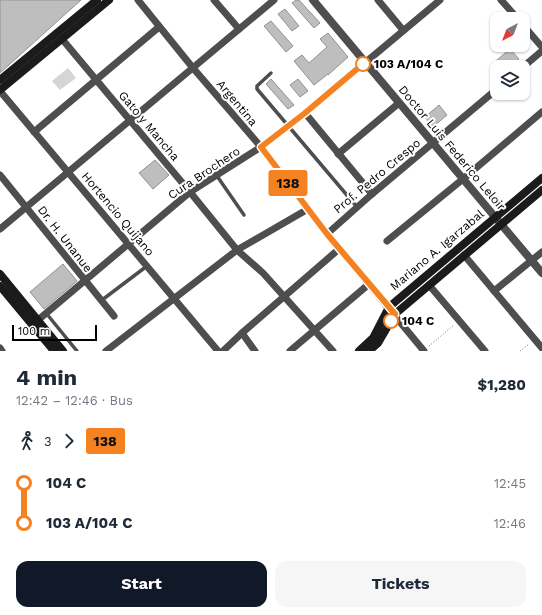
<!DOCTYPE html>
<html lang="en">
<head>
<meta charset="utf-8">
<style>
  :root { --surface:#fff; --page:#f6f6f7; --text:#1f2937; --muted:#747a83; --accent:#111827 }
  body { margin:0; font-family:"Work Sans",sans-serif; background:var(--page); color:var(--text); height:100vh; display:flex; flex-direction:column; font-size:15px; white-space:nowrap }
  * { box-sizing:border-box; margin:0 }
  p { font-size:13px; color:var(--muted) }
  .icon { flex:none; width:22px; height:22px; fill:none; stroke:currentColor; stroke-width:2; stroke-linecap:round; stroke-linejoin:round }
  .map { position:relative; height:351px; overflow:hidden }
  .drawer { display:flex; flex-direction:column; background:var(--surface); flex:1 }
  .drawer>* { flex:none }
  .badge { padding:0 8px; border-radius:3px; font-size:14px; line-height:26px }
  .needle { width:26px; rotate:222deg }
  .buttons { position:absolute; left:490px; top:12px; display:grid; gap:8px }
  .buttons a { display:grid; place-items:center; width:40px; height:40px; border-radius:8px; background:var(--surface); box-shadow:0 1px 3px #0004; font-size:20px }
  .scale { position:absolute; left:12px; bottom:10px; width:85px; box-sizing:border-box; padding-left:4px; border:2px solid #000; border-top:0; font-size:11px; line-height:14px; white-space:nowrap; color:#000; -webkit-text-stroke:3px #fff; paint-order:stroke }
  .map>.badge { position:absolute; translate:-50% -50%; box-shadow:0 0 0 2px #fff }
  .legs { display:flex; align-items:center; gap:6px; height:44px; padding:0 16px; font-size:13px }
  .legs p { margin-inline-start:auto }
  .head { display:flex; align-items:center; justify-content:space-between; height:68px; padding:0 16px }
  h1 { font-size:22px; font-weight:700; line-height:30px }
  .cta { display:flex; gap:8px; margin-top:auto; padding:8px 16px }
  .cta a { flex:1; height:46px; border-radius:12px; background:var(--accent); color:#fff; font-size:16px; font-weight:700; line-height:46px; text-align:center }
  .cta a+a { background:var(--page); color:var(--text) }
  ul { padding:0 16px; list-style:none }
  li { display:flex; align-items:center; gap:14px; height:40px; font-size:15px }
  li i { display:grid; place-items:center; width:6px; height:100%; margin:0 5px; background:currentColor }
  li i::after { content:''; width:10px; height:10px; margin:-5px; border:3px solid; border-radius:50%; background:var(--surface) }
  li p { margin-inline-start:auto }
  li:first-child i { background:linear-gradient(#0000 50%,currentColor 0) }
  li:last-child i { background:linear-gradient(currentColor 50%,#0000 0) }
  .map>svg:first-child { display:block }
  .green { fill:#d5d5d5 }
  .building { fill:#bebebe; stroke:#929292 }
  .lines { fill:none; stroke-linecap:round; stroke-linejoin:round }
  .path { stroke:#707070; stroke-width:1; stroke-dasharray:1 2; stroke-linecap:butt }
  .service { stroke:#4e4e4e; stroke-width:3.5 }
  .minor { stroke:#4e4e4e; stroke-width:7 }
  .tertiary { stroke:#4e4e4e; stroke-width:8 }
  .secondary { stroke:#1b1b1b; stroke-width:8 }
  .line-1-casing { stroke:#fff; stroke-width:9 }
  .line-1 { stroke:#f58220; stroke-width:6 }
  .stop-1-dot { fill:#fff; stroke:#f58220; stroke-width:2 }
  .labels { text-anchor:middle; dominant-baseline:central; stroke-width:4; stroke-linejoin:round; paint-order:stroke }
  .stop-label { font-size:12px; font-weight:bold; fill:#000; stroke:#fff; text-anchor:start }
  .street-label { font-size:12px; fill:#000; stroke:#fff }
</style>
</head>
<body>
<div class="map">
<svg width="542" height="351" viewBox="0 0 542 351">
  <rect width="100%" height="100%" fill="#fff"/>
  <polygon class="green" points="68,68 76,78 60,90 52,81"/>
  <g class="building">
    <polygon points="0,0 81,0 0,73"/>
    <polygon points="296,0 299,0 320,23 314,28 292,3"/>
    <polygon points="285,9 299,26 292,31 278,14"/>
    <polygon points="271,21 293,46 286,52 264,26"/>
    <polygon points="328,33 348,57 328,75 328,74 314,85 294,61 302,55 309,63 327,47 320,39"/>
    <polygon points="510,49 519,59 509,67 497,67 497,73 491,65"/>
    <polygon points="271,79 294,105 288,109 266,84"/>
    <polygon points="298,79 308,91 300,97 290,85"/>
    <polygon points="439,105 447,115 433,127 425,117"/>
    <polygon points="155,160 169,175 153,189 139,173"/>
    <polygon points="63,264 77,281 44,309 30,292"/>
  </g>
  <g class="lines">
    <g class="path">
      <polyline points="429,346 454,325"/>
      <polyline points="520,351 529,344"/>
    </g>
    <g class="service">
      <polyline points="271,73 257,86 257,89 357,207"/>
      <polyline points="217,176 244,215"/>
      <polyline points="102,300 147,266"/>
      <polyline points="46,313 77,351"/>
    </g>
    <g class="minor">
      <polyline points="138,0 193,68 261,147 327,234 424,351"/>
      <polyline points="214,0 239,29"/>
      <polyline points="378,0 403,30"/>
      <polyline points="501,0 518,19"/>
      <polyline points="523,25 542,47"/>
      <polyline points="62,39 190,192 237,250 263,273 333,351"/>
      <polyline points="523,67 542,51"/>
      <polyline points="0,91 218,351"/>
      <polyline points="305,113 372,194"/>
      <polyline points="34,132 159,27"/>
      <polyline points="338,154 399,103"/>
      <polyline points="0,175 114,316"/>
      <polyline points="0,229 274,0"/>
      <polyline points="327,234 372,194 497,89"/>
      <polyline points="387,241 463,179 542,112"/>
      <polyline points="464,255 542,348"/>
      <polyline points="429,285 485,351"/>
      <polyline points="494,291 542,252"/>
      <polyline points="38,320 190,192 261,147 305,113 440,0"/>
      <polyline points="242,333 255,351"/>
      <polyline points="0,348 2,351"/>
      <polyline points="106,351 237,250 308,209"/>
      <polyline points="223,351 242,333 339,249"/>
      <polyline points="290,351 369,284"/>
    </g>
    <polyline class="tertiary" points="313,0 542,273"/>
    <g class="secondary">
      <polyline points="0,80 97,0"/>
      <polyline points="0,90 109,0"/>
      <polyline points="0,274 63,351"/>
      <polyline points="0,286 54,351"/>
      <polyline points="359,351 373,338 389,307 542,178"/>
      <polyline points="369,351 378,343 395,314 542,190"/>
    </g>
  </g>
  <g class="lines">
    <g class="line-1-casing">
      <polyline id="line-1" points="363,64 305,113 261,147 327,234 395,314 391,321"/>
    </g>
    <use href="#line-1" class="line-1"/>
  </g>
  <g class="stop-1-dot">
    <circle cx="363" cy="64" r="7"/>
    <circle cx="391" cy="321" r="7"/>
  </g>
  <g class="labels">
    <g class="stop-label">
      <text x="374" y="64">103 A/104 C</text>
      <text x="402" y="321">104 C</text>
    </g>
    <g class="street-label">
      <text transform="translate(237 103) rotate(50)">Argentina</text>
      <text transform="translate(149 126) rotate(50)">Gato y Mancha</text>
      <text transform="translate(452 148) rotate(50)">Doctor Luis Federico Leloir</text>
      <text transform="translate(204 173) rotate(-34)">Cura Brochero</text>
      <text transform="translate(377 176) rotate(-40)">Prof. Pedro Crespo</text>
      <text transform="translate(118 214) rotate(50)">Hortencio Quijano</text>
      <text transform="translate(65 239) rotate(52)">Dr. H. Unanue</text>
      <text transform="translate(437 250) rotate(-40)">Mariano A. Igarzabal</text>
    </g>
  </g>
</svg>
<div class="buttons">
<a><svg class="needle" viewBox="-14 -14 28 28"><path d="M0-13l5 13h-10z" fill="#e53935"/><path d="M0 13l5-13h-10z" fill="#747a83"/></svg></a>
<a><svg class="icon" aria-label="layers" viewBox="0 0 24 24"><path d="M12 4l9 5-9 5-9-5zM3 14l9 5 9-5"/></svg></a>
</div>
<div class="scale">100 m</div>
<b class="badge" style="left:288px;top:183px;background:#f58220;color:#111">138</b>
</div>
<section class="drawer">
<div class="head"><div><h1>4 min</h1><p>12:42 – 12:46 · Bus</p></div><b>$1,280</b></div>
<div class="legs"><svg class="icon" aria-label="walk" viewBox="0 0 24 24"><circle cx="13" cy="4" r="2"/><path d="M13 8l-2 6 4 7M11 14l-3 7M7 12l3-4h3l4 4"/></svg>3<svg class="icon" aria-label="forward" viewBox="0 0 24 24"><path d="M9 5l7 7-7 7"/></svg><b class="badge" style="background:#f58220;color:#111">138</b></div>
<ul>
<li><i style="color:#f58220"></i><b>104 C</b><p>12:45</p></li>
<li><i style="color:#f58220"></i><b>103 A/104 C</b><p>12:46</p></li>
</ul>
<div class="cta"><a>Start</a><a>Tickets</a></div>
</section>
</body>
</html>
